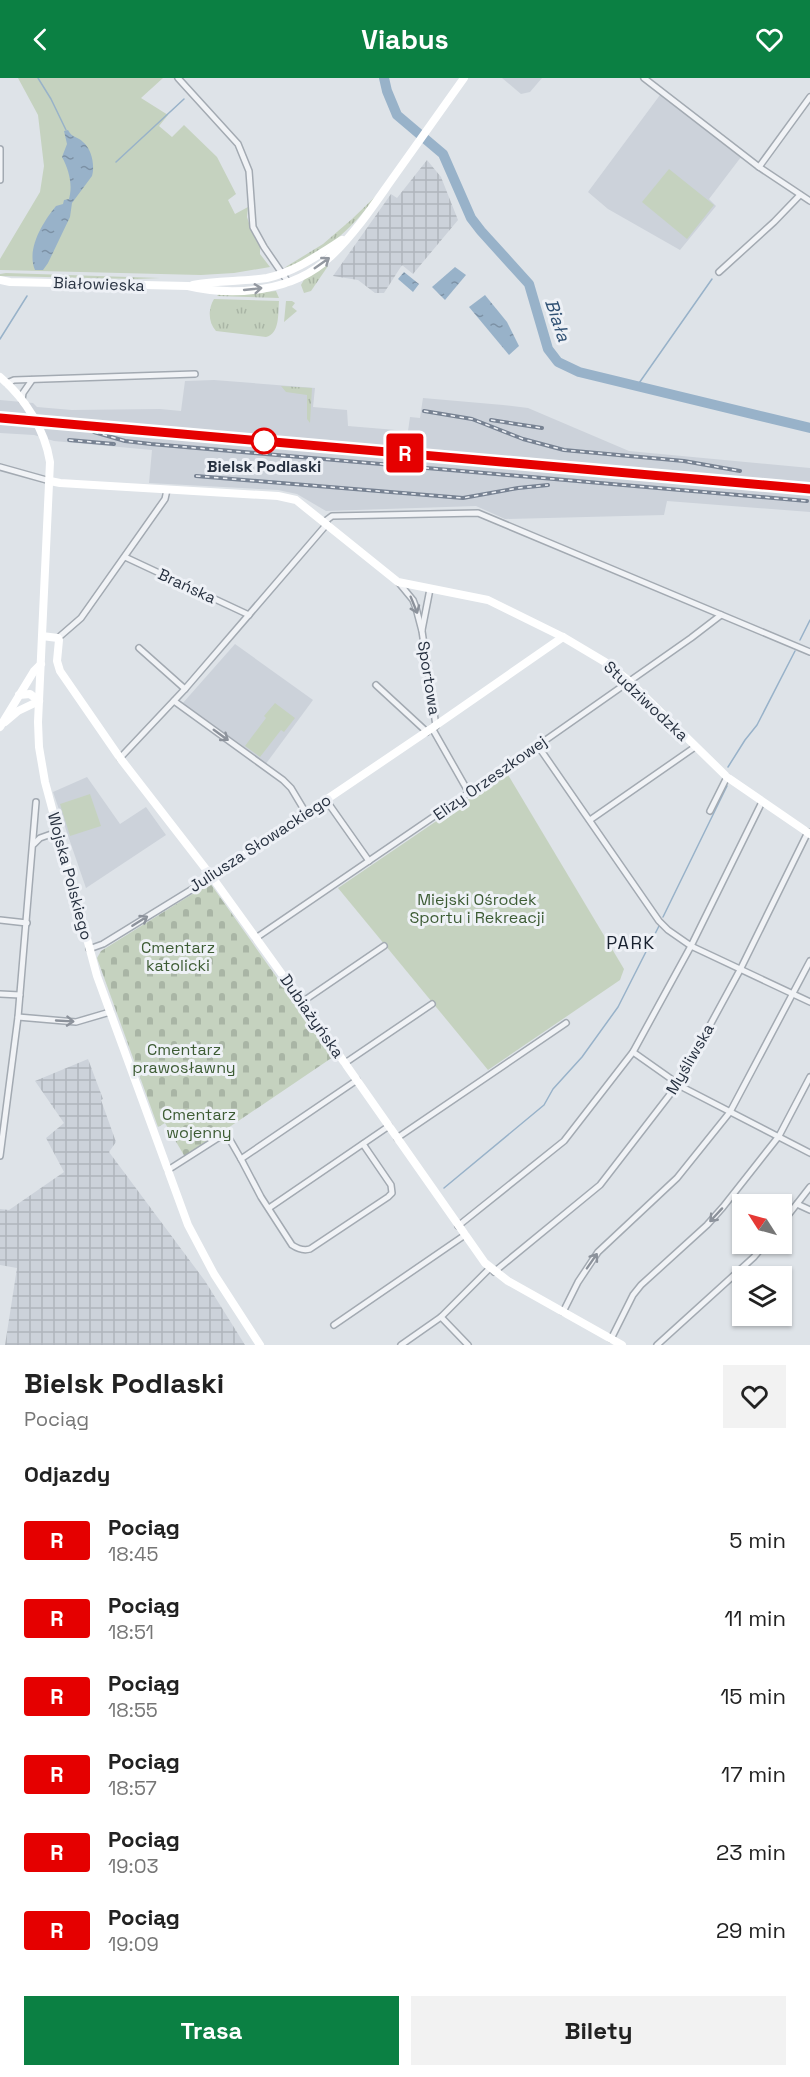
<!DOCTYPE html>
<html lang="pl">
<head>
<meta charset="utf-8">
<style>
  :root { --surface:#fff; --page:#f2f2f2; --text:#222; --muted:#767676; --accent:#0b8043 }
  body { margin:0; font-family:"Space Grotesk",sans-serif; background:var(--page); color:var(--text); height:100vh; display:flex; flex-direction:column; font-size:22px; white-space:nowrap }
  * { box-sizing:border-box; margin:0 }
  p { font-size:20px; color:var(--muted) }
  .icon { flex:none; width:33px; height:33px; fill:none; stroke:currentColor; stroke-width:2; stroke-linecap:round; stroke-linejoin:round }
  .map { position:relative; height:1267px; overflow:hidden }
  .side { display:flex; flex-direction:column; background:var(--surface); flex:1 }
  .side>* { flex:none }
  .badge { padding:0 12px; border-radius:4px; font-size:21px; line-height:39px }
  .needle { width:39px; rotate:306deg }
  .buttons { position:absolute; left:732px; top:1116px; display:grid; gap:12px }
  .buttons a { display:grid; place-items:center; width:60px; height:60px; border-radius:0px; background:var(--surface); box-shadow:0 2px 4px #0004; font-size:30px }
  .map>.badge { position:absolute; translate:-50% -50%; box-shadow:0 0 0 3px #fff }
  h2 { padding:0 24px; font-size:22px; line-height:54px }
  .round { display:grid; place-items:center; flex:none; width:63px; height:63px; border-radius:0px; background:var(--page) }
  .summary { display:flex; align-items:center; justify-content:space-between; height:102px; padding:0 24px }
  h1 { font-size:28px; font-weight:700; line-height:45px }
  .action { display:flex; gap:12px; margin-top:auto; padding:12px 24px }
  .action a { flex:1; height:69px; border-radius:0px; background:var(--accent); color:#fff; font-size:24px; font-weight:700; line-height:69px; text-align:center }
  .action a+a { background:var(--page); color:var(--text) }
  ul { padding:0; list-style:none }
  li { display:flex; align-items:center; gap:18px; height:78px; padding:0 24px }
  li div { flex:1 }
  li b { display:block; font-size:22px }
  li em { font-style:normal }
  li .badge { min-width:66px; font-weight:700; text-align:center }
  header { display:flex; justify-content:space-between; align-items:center; height:78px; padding:0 24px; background:var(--accent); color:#fff; font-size:27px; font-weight:700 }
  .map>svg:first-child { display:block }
  .built { fill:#ccd2da }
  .industrial { fill:url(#industrial-grid) }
  .grass { fill:url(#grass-tufts) }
  .cemetery { fill:url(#cemetery-stones) }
  .park { fill:#c5d2bf }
  .water { fill:url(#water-ripples) }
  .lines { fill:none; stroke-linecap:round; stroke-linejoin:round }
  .stream { stroke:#98b2c9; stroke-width:1.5 }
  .river { stroke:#98b2c9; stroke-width:10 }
  .street-casing { stroke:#a3aab2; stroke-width:8 }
  .street { stroke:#f1f3f6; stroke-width:5 }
  .secondary { stroke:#fff; stroke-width:8 }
  .rail-casing { stroke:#778292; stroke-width:4 }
  .rail { stroke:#eef1f6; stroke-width:1.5; stroke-dasharray:4.5; stroke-linecap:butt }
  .oneway { stroke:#9398a0 }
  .oneway2 { stroke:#8c929b }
  .line-casing { stroke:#fff; stroke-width:14 }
  .line { stroke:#e50000; stroke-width:9 }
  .stop-dot { fill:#fff; stroke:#e50000; stroke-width:3 }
  .labels { text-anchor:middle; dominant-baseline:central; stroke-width:6; stroke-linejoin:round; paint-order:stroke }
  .street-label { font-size:16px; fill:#273140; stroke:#eef1f6 }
  .stop-label { font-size:16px; font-weight:bold; fill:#273140; stroke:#eef1f6 }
  .park-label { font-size:16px; fill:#3d5c34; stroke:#eef1f6 }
  .water-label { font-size:18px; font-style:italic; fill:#305174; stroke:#eef1f6 }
  .neighbourhood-label { font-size:18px; letter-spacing:1.5px; fill:#192230; stroke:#eef1f6 }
</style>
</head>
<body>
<header><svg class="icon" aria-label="back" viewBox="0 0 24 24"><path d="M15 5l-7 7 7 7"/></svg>Viabus<svg class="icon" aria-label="heart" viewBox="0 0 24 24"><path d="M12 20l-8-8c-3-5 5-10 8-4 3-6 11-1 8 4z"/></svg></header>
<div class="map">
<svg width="810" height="1267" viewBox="0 0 810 1267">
  <defs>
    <pattern id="industrial-grid" width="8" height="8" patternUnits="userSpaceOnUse" patternTransform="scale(1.5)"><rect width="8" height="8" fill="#ccd2da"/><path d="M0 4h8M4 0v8" fill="none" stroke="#afb5bc"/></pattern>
    <pattern id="grass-tufts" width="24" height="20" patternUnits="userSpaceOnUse" patternTransform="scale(1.5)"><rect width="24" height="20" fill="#c5d2bf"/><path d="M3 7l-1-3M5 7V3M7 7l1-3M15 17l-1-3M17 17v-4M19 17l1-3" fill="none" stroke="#a9b5a5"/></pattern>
    <pattern id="cemetery-stones" width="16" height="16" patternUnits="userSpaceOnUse" patternTransform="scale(1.5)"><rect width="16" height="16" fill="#c5d2bf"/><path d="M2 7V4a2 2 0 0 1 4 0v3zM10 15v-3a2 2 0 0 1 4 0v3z" fill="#a9b5a5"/></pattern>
    <pattern id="water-ripples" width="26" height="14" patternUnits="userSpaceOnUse" patternTransform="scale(1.5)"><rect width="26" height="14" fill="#98b2c9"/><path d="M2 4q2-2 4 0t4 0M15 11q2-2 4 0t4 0" fill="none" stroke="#7c91a5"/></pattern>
  </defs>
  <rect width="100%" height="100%" fill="#dee3e8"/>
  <g class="built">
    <polygon points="502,0 542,0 530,14 521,16"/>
    <polygon points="660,17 741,79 709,121 716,128 680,172 608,131 588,114"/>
    <polygon points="214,302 315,310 313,329 347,332 348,348 408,353 410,339 420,340 423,320 503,327 528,330 629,373 810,390 810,434 667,423 664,437 505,441 476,428 326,433 297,416 278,412 149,405 152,372 54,363 34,357 0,355 0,322 33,325 37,329 72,332 160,331 181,333 185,303"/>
    <polygon points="235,566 313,622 265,687 182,626"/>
    <polygon points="87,699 120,746 146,729 166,757 86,810 53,714"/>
  </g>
  <g class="industrial">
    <polygon points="427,82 441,99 458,142 413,196 402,187 384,215 375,215 358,202 333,198 391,116 397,120"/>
    <polygon points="88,981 103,1021 101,1022 116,1064 109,1074 205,1203 245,1267 5,1267 17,1190 0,1187 0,1131 9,1132 64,1094 46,1060 64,1045 35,1003"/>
  </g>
  <g class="grass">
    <path d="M379 115C357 144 322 182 284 190L323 166 352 141Z"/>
    <polygon points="326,186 328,188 311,213 304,215 301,207 305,200"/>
    <polygon points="6,195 160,200 137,201 0,198 0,196"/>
    <polygon points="276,213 279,220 217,218 219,216 248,216"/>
    <path d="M214 221 279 223C278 235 280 256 266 259L216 253C208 244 208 231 214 221Z"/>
    <polygon points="286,223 292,223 295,225 292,229 297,233 284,244"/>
    <polygon points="281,308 312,310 310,345 307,341 307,317 286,314"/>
  </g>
  <polygon class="cemetery" points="210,805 333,979 185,1079 165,1045 158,1049 97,880 101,873"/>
  <g class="park">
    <polygon points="18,0 163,0 141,20 168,37 159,48 172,59 184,47 217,79 236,116 228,122 235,136 248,129 247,139 252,154 260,168 260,176 270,189 234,195 201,197 0,192 0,181 40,114 44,88 38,37"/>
    <polygon points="669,91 714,127 687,161 642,124"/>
    <polygon points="275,625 295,640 284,654 281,652 260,679 245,668 266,640 264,638"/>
    <polygon points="507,695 624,891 620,902 488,992 338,810"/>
    <polygon points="90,716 101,748 70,758 60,726"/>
  </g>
  <g class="water">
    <path d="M68 52C72 60 77 58 83 64 92 71 95 88 92 98L72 125 70 139 48 185 43 192H35C26 171 43 144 56 128L63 126 64 122 69 121C73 107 69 92 62 79L67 66 64 53Z"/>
    <polygon points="455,189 466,197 445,222 432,209"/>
    <polygon points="404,194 419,206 413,214 398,201"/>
    <polygon points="485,217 507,244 519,268 509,277 469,229"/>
  </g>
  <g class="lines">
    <g class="stream">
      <polyline points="38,0 51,21 66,52"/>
      <polyline points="116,84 184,21"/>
      <polyline points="0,261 27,218"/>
      <polyline points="637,308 712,201"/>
      <polyline points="800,562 810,542"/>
      <polyline points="728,689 745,662 757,647 795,573"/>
      <polyline points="663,839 727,708"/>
      <polyline points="444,1110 544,1027 553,1011 582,979 618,929 659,848"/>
    </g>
    <polyline class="river" points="384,0 387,13 397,37 443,76 471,140 481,153 529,206 548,271 558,284 579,294 810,350"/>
    <g class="street-casing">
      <g id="street">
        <polyline points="178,0 238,66 249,93 253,149 264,169 288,204"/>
        <polyline points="644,0 759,89 810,123"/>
        <polyline points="0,71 0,102"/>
        <polyline points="759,89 810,19"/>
        <polyline points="719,194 774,144 800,117"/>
        <polyline points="7,305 14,302 195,296"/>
        <polyline points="22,322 23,315 32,302"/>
        <polyline points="0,389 50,403"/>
        <polyline points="324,444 332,438 478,435 810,574"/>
        <polyline points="125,479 249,537"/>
        <polyline points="399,505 413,522 416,530 422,553 436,648"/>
        <polyline points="422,552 430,511"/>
        <polyline points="58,560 81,540 165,421 167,412"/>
        <polyline points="139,570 185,611"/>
        <polyline points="376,607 427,654"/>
        <polyline points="174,623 283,702 291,710 306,735"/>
        <polyline points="432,650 469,715"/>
        <polyline points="538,668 659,843 668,852 691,868 810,924"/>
        <polyline points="120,680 185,611 327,446"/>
        <polyline points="326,722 369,783"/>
        <polyline points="710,733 727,699"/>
        <polyline points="590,742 695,669"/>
        <polyline points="34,766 40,760 57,754"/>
        <polyline points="0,842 27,845"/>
        <polyline points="256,860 540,666 691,560 721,537"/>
        <polyline points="89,871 103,866 212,799"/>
        <polyline points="0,916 20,917"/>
        <polyline points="302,924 384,868"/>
        <polyline points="18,939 76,944 110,934"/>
        <polyline points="633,974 684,1010 810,1075"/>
        <polyline points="345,985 432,926"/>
        <polyline points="397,1060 566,945"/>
        <polyline points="0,1078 18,939 36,724"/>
        <path d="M241 1081 261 1119 292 1167C298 1171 303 1173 310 1171L388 1119 392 1115 391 1107 363 1066"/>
        <polyline points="168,1092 226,1055 241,1081 357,1002"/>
        <polyline points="797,1126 810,1132"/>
        <polyline points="269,1130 389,1048"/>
        <polyline points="782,1145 810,1109"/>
        <polyline points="458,1148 564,1063 633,974 691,868 762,724"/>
        <polyline points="494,1194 600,1107 678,1006 740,892 808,754"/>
        <polyline points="563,1234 578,1204 598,1174 677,1100 730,1034 810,883"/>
        <polyline points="441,1239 468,1267"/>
        <polyline points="334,1247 465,1157"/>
        <polyline points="611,1261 633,1217 641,1207 707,1147 723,1129 779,1058 810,999"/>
        <polyline points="401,1267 441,1239 490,1190"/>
        <polyline points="657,1267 754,1179 765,1166"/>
      </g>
    </g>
    <use href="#street" class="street"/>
    <g class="secondary">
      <path d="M0 202 10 204 188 208C234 219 294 214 330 179 355 156 375 125 395 97 418 65 441 32 464 0"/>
      <path d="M193 207C217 202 242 204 267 200 295 194 318 177 342 162"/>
      <path d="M0 299C25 320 45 352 50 384L38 644 39 669 45 704 97 898 188 1147 214 1196 260 1267"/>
      <polyline points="50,403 60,405 278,418 296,422 398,504 488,522 563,559 605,584 629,603 727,699 810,756"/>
      <polyline points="42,558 58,560 59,562 57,583 60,593 120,680 212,799 302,924 485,1185 508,1203 622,1267"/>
      <polyline points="19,617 30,616 39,623"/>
      <polyline points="5,644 18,633 39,623"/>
      <polyline points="0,649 34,593 41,586"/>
      <polyline points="212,799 432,650 563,559"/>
    </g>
    <g class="rail-casing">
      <g id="rail">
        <polyline points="424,333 472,341 523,361 564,372 684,383 740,393"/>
        <polyline points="0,340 810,411"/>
        <polyline points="491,342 542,350"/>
        <polyline points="94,354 125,363 151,366 807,423"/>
        <polyline points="69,362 114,366"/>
        <polyline points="196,398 463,420 518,410 548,407"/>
      </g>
    </g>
    <use href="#rail" class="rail"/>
  </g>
  <defs><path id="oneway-shaft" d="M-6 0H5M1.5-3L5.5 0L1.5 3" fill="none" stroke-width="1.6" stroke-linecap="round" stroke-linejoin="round" transform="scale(1.5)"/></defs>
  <g class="oneway">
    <use href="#oneway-shaft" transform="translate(322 185) rotate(-35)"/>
    <use href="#oneway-shaft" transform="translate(253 211) rotate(-6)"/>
  </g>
  <g class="oneway2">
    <use href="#oneway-shaft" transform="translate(414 527) rotate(68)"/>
    <use href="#oneway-shaft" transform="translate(221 657) rotate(36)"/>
    <use href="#oneway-shaft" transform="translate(140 843) rotate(-32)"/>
    <use href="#oneway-shaft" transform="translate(65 943) rotate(3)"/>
    <use href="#oneway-shaft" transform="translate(716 1137) rotate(133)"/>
    <use href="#oneway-shaft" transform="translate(592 1183) rotate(-55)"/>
  </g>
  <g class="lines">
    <g class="line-casing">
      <polyline id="line" points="0,340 810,411"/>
    </g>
    <use href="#line" class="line"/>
  </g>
  <circle class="stop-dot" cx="264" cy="363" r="12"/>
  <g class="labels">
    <g class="street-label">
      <text transform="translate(99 206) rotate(2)">Białowieska</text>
      <text transform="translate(187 508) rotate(25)">Brańska</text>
      <text transform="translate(429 600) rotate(81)">Sportowa</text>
      <text transform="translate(646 623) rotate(43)">Studziwodzka</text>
      <text transform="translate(490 700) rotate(-35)">Elizy Orzeszkowej</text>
      <text transform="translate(260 765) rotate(-33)">Juliusza Słowackiego</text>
      <text transform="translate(70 798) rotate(75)">Wojska Polskiego</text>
      <text transform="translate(312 938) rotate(55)">Dubiażyńska</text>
      <text transform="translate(690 981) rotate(-60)">Myśliwska</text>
    </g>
    <g class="stop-label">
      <text x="264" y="388">Bielsk Podlaski</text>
    </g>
    <g class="park-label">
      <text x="477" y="821">Miejski Ośrodek<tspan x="477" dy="18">Sportu i Rekreacji</tspan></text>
      <text x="178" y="869">Cmentarz<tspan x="178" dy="18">katolicki</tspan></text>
      <text x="184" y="971">Cmentarz<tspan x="184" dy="18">prawosławny</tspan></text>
      <text x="199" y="1036">Cmentarz<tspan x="199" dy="18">wojenny</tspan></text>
    </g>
    <g class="water-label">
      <text transform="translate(558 242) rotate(71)">Biała</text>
    </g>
    <g class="neighbourhood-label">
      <text x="631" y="864">PARK</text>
    </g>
  </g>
</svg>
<div class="buttons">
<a><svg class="needle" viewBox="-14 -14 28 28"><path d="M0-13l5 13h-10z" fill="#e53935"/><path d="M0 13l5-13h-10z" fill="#767676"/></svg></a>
<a><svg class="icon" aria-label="layers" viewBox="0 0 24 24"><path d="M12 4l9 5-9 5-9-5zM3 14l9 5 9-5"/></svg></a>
</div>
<b class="badge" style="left:405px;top:375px;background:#e50000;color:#fff">R</b>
</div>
<section class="side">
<div class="summary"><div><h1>Bielsk Podlaski</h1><p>Pociąg</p></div><a class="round"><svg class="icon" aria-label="heart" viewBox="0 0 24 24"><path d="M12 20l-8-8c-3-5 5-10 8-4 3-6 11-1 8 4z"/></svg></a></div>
<h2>Odjazdy</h2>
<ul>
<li><span class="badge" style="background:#e50000;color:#fff">R</span><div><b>Pociąg</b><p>18:45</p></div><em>5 min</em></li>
<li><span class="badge" style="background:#e50000;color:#fff">R</span><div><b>Pociąg</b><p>18:51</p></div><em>11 min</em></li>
<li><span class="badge" style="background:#e50000;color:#fff">R</span><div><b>Pociąg</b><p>18:55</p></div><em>15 min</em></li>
<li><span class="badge" style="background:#e50000;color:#fff">R</span><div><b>Pociąg</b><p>18:57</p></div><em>17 min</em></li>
<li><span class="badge" style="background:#e50000;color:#fff">R</span><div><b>Pociąg</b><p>19:03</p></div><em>23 min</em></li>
<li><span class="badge" style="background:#e50000;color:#fff">R</span><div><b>Pociąg</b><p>19:09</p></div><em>29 min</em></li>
</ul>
<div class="action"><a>Trasa</a><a>Bilety</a></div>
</section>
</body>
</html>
